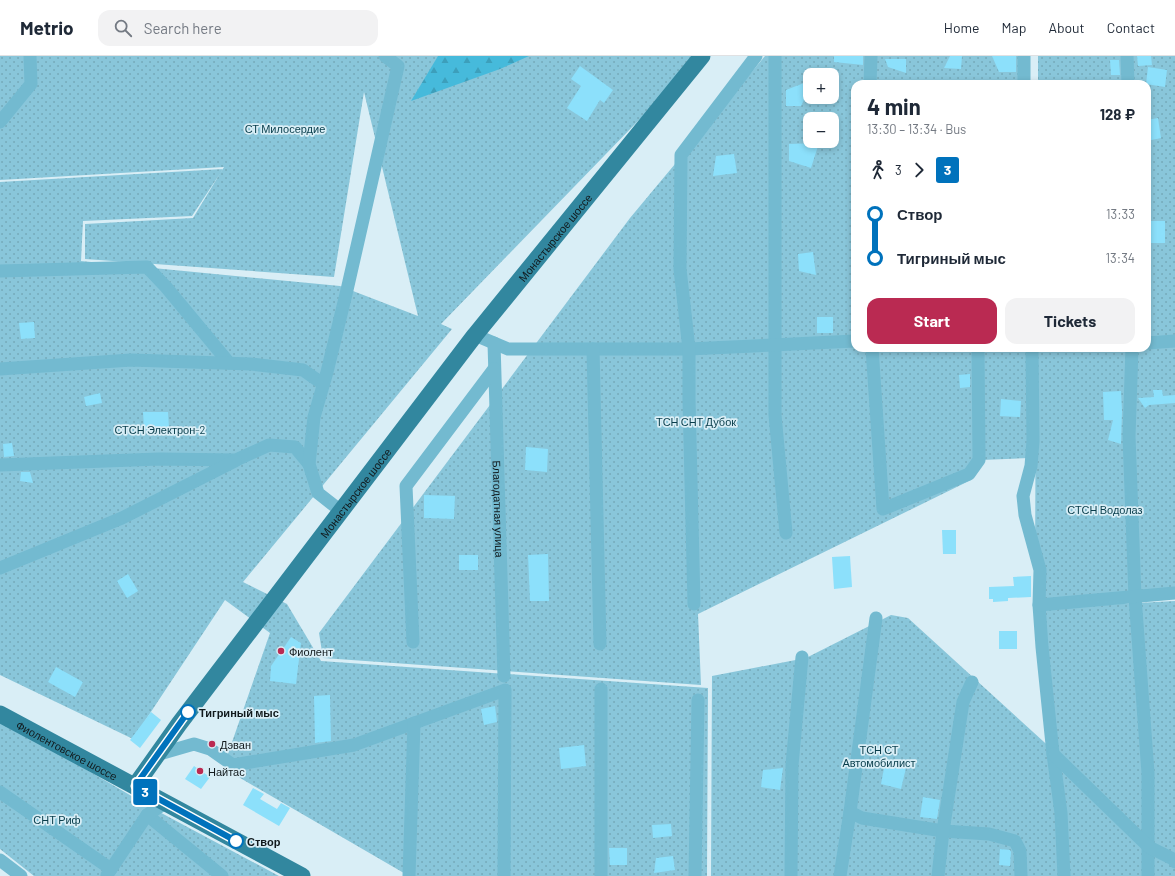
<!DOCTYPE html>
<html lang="en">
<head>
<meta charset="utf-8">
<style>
  :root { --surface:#fff; --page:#f2f2f3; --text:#1f2937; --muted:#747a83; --line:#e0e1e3; --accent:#ba2a52 }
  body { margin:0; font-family:Barlow,sans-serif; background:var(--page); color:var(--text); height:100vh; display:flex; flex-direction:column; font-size:15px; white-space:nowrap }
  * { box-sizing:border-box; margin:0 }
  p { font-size:13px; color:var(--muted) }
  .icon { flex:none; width:22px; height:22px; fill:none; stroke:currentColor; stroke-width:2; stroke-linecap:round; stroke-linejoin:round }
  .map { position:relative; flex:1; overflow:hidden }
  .details { position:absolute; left:851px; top:24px; width:300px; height:272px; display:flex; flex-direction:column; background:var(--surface); border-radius:12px; box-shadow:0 2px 6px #0003 }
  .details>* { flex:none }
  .badge { padding:0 8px; border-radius:3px; font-size:14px; line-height:26px }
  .fabs { position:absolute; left:803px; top:12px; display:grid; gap:8px }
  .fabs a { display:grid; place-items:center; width:36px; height:36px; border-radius:8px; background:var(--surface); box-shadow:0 2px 6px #0003; font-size:20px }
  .map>.badge { position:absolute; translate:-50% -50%; box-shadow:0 0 0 2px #fff }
  .legs { display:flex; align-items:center; gap:6px; height:44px; padding:0 16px; font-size:13px }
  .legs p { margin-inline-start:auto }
  .head { display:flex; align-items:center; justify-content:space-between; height:68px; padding:0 16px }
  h1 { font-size:22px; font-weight:700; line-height:30px }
  .action { display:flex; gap:8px; margin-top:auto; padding:8px 16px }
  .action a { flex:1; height:46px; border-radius:12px; background:var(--accent); color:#fff; font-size:16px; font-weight:700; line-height:46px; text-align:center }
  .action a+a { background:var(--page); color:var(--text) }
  ul { padding:0 16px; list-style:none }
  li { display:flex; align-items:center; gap:14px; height:44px; font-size:15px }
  li i { display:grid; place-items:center; width:6px; height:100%; margin:0 5px; background:currentColor }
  li i::after { content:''; width:10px; height:10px; margin:-5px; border:3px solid; border-radius:50%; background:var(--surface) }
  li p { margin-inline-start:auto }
  li:first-child i { background:linear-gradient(#0000 50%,currentColor 0) }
  li:last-child i { background:linear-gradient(currentColor 50%,#0000 0) }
  header { display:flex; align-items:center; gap:24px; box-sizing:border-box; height:56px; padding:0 20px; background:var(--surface); border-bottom:1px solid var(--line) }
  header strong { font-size:19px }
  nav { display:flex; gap:22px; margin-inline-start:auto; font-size:14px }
  .search { width:280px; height:36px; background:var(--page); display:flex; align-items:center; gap:10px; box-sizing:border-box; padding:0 14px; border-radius:12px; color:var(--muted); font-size:15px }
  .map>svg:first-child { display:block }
  .grass { fill:url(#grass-dots); fill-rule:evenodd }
  .forest { fill:url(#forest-firs) }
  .building { fill:#8ce0fb }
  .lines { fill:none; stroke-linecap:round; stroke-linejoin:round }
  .minor { stroke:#73bad0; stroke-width:13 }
  .major { stroke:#32879f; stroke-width:17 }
  .line-1-casing { stroke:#fff; stroke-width:9 }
  .line-1 { stroke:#0072bc; stroke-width:6 }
  .poi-dot { fill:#ba2a52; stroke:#d9eef6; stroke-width:1.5 }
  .stop-1-dot { fill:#fff; stroke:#0072bc; stroke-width:2 }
  .labels { text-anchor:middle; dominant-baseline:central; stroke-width:3.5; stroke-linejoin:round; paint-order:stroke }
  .park-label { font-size:11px; fill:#083d4b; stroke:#d9eef6 }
  .street-label { font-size:11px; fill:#11191c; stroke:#d9eef6 }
  .poi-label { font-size:11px; fill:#11191c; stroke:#d9eef6; text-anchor:start }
  .stop-label { font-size:11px; font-weight:bold; fill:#11191c; stroke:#d9eef6; text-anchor:start }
</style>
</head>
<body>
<header>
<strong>Metrio</strong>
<div class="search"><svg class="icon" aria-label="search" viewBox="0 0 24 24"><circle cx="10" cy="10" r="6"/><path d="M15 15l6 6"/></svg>Search here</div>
<nav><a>Home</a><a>Map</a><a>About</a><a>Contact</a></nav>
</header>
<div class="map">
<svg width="1175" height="820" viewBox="0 0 1175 820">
  <defs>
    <pattern id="grass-dots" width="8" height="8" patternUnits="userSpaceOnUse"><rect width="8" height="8" fill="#89c6da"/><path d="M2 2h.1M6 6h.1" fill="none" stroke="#75aaba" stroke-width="1.8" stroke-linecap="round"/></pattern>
    <pattern id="forest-firs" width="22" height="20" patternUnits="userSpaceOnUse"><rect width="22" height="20" fill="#46badb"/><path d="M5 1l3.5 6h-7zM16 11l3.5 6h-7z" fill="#3c9fbb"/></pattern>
  </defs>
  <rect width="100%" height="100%" fill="#d9eef6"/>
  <g class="grass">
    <polygon points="0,0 701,0 441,268 452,273 243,526 287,548 321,605 708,632 707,820 409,820 223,712 270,577 225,544 133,683 0,619 0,126 223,113 192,160 83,165 81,205 340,230 418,260 364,36 334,221 85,203 85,168 193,162 224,111 0,124"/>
    <path d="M765 0H1025V28H855V292H1028L1029 402 982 404 971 424 698 558 701 629 323 602 319 577 630 162ZM810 19H832V41H810ZM810 63H832V85H810Z"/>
    <polygon points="1038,0 1175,0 1175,542 1033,548 1035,516 1036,292 1147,292 1147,28 1038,28"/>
    <polygon points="1175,545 1175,820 711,820 712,620 806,602 891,559 908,562 1055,696 1045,552"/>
    <polygon points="0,663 152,752 279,820 34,820 0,793"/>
  </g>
  <polygon class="forest" points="438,0 529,0 500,13 411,45"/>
  <g class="building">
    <polygon points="834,0 863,0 863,9 834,6"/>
    <polygon points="950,0 962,0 961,13 944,12"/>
    <polygon points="992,0 1016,0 1016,16 999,16"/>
    <polygon points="1137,0 1151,0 1152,9 1138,10"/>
    <polygon points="885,3 906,3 906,17 888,11"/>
    <polygon points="1110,4 1119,4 1120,19 1111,19"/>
    <polygon points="580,10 613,34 604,47 600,44 587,65 567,52 581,30 571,23"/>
    <polygon points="1148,11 1167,14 1165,31 1146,28"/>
    <polygon points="804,27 803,35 810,35 810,44 804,44 801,50 786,50 786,34"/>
    <polygon points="1158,62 1161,82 1147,85 1147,64"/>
    <polygon points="819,87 811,112 789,105 789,88"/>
    <polygon points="734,98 737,117 713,120 716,100"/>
    <rect x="1147" y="165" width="18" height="22"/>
    <polygon points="813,196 816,219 799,215 798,198"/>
    <rect x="817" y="261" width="16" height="16"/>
    <polygon points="34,266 35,282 21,283 19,267"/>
    <polygon points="970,318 970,331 960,332 959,319"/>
    <polygon points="1153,334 1162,334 1163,340 1175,339 1175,347 1149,349 1145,352 1138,342 1154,341"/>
    <polygon points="1121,335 1122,355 1121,388 1108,384 1113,364 1104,364 1103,336"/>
    <polygon points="100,337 102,347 86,350 84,341"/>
    <polygon points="1001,343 1021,345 1020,361 1000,360"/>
    <polygon points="143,356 168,356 169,372 144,373"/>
    <polygon points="12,387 14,400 4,401 3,388"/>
    <polygon points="526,391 548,393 547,416 525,414"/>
    <polygon points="21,416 30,416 33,427 20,425"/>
    <polygon points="424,439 455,440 454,463 424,462"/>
    <polygon points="942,474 956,474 956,498 943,498"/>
    <polygon points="548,498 549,545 530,545 528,499"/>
    <rect x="459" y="499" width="19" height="15"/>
    <polygon points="850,500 852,531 834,533 832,501"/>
    <polygon points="128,518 138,535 127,542 117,525"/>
    <polygon points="1031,520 1031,541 1008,542 1008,545 993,546 993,543 989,543 989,531 1014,530 1013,521"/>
    <rect x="999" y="575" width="18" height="18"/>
    <polygon points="291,581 301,587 296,628 270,625 271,610"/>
    <polygon points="56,611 83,626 75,641 48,626"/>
    <polygon points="330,639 331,685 315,687 314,640"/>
    <polygon points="495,650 497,666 484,669 481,653"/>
    <polygon points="151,656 161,664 140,692 130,684"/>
    <polygon points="584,689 586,710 561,713 559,692"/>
    <polygon points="885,707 906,712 901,733 881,728"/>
    <polygon points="194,710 210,721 201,733 185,723"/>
    <polygon points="783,712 780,734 761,731 763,714"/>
    <polygon points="253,732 264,738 260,743 277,753 281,747 290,752 279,770 243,749"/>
    <polygon points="923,741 940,744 937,763 920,761"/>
    <polygon points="671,768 672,780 653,782 652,769"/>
    <polygon points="609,792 627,792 627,809 610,809"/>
    <polygon points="1000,793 1010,794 1011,796 1010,810 999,809"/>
    <polygon points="673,800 675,814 654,817 656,802"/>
  </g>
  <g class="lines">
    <g class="minor">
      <polyline points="775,0 775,359 786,477"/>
      <polyline points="1024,0 1024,28"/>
      <polyline points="1127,0 1128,28"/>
      <polyline points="870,28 871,0"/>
      <polyline points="0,66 31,28 30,0"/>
      <polyline points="0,215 147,211 166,231 229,307"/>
      <polyline points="475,279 508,293 689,293 855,285"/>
      <path id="s1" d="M494 287 504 620"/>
      <polyline points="1147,287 1175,285"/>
      <polyline points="872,292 883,453 969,418 979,404 978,292"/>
      <polyline points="1032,292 1033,385 1031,410 1023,440 1025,459 1040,514 1039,549 1042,591 1053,698 1061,757 1064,820"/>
      <polyline points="1132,292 1129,380 1135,541 1148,717 1148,820"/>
      <polyline points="593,293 600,588"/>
      <polyline points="0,313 131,304 251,308 303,314 323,328"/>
      <polyline points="0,409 159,403 236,404 269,389 295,391 309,408"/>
      <polyline points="341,455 318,437 309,408 314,361 327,316 347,234 398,10 385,0"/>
      <polyline points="0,512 122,462 235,405"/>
      <polyline points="694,548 689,343 689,293 680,213 681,99 756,0"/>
      <polyline points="1039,549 1175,537"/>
      <polyline points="413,586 406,430 494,313"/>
      <polyline points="601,633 601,820"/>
      <polyline points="1053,698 1149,791 1173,803 1175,806"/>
      <polyline points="156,699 194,688 210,693 233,709 354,689 505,634 504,820"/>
      <polyline points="0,736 111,813"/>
      <polyline points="850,756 876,562"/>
      <polyline points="147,759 222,820"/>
      <polyline points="0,804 21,820"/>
      <polyline points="107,819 147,759 165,747"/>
      <polyline points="409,820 414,667"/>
      <polyline points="695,820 698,644"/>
      <polyline points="791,820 792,709 802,601"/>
      <polyline points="840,820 850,756 862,762 943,775 989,778 1015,785 1020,795 1021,820"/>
      <polyline points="938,820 943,775 963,646 972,626"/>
    </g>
    <g class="major">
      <path id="s2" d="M0 658 302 820"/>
      <path id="s3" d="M135 730 179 668 475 279 702 0"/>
    </g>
  </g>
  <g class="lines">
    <g class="line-1-casing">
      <polyline id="line-1" points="188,656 135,730 236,785"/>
    </g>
    <use href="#line-1" class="line-1"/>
  </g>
  <g class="poi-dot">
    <circle cx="281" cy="595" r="4"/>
    <circle cx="212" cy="688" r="4"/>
    <circle cx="200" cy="715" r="4"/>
  </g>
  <g class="stop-1-dot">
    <circle cx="188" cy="656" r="7"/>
    <circle cx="236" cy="785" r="7"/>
  </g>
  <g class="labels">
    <g class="park-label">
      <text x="285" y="72">СТ Милосердие</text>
      <text x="696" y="365">ТСН СНТ Дубок</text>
      <text x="160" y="373">СТСН Электрон-2</text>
      <text x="1105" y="453">СТСН Водолаз</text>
      <text x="879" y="693">ТСН СТ<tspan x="879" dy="13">Автомобилист</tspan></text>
      <text x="57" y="763">СНТ Риф</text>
    </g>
    <g class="street-label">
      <text stroke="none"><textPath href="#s3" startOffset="691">Монастырское шоссе</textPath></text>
      <text stroke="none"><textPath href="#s3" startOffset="367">Монастырское шоссе</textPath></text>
      <text stroke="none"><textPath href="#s1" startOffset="166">Благодатная улица</textPath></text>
      <text stroke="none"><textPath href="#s2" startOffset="76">Фиолентовское шоссе</textPath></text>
    </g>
    <g class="poi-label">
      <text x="289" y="595">Фиолент</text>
      <text x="220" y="688">Дэван</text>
      <text x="208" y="715">Найтас</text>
    </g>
    <g class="stop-label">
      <text x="199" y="656">Тигриный мыс</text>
      <text x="247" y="785">Створ</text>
    </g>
  </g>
</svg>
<div class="fabs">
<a>+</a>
<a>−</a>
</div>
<b class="badge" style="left:145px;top:736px;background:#0072bc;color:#fff">3</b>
<section class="details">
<div class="head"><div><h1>4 min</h1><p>13:30 – 13:34 · Bus</p></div><b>128 ₽</b></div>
<div class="legs"><svg class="icon" aria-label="walk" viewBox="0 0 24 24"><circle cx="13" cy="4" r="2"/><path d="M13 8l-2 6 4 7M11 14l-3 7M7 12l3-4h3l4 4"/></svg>3<svg class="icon" aria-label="forward" viewBox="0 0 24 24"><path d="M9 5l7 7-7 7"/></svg><b class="badge" style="background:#0072bc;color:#fff">3</b></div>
<ul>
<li><i style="color:#0072bc"></i><b>Створ</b><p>13:33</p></li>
<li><i style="color:#0072bc"></i><b>Тигриный мыс</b><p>13:34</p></li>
</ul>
<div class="action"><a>Start</a><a>Tickets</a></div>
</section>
</div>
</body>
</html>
